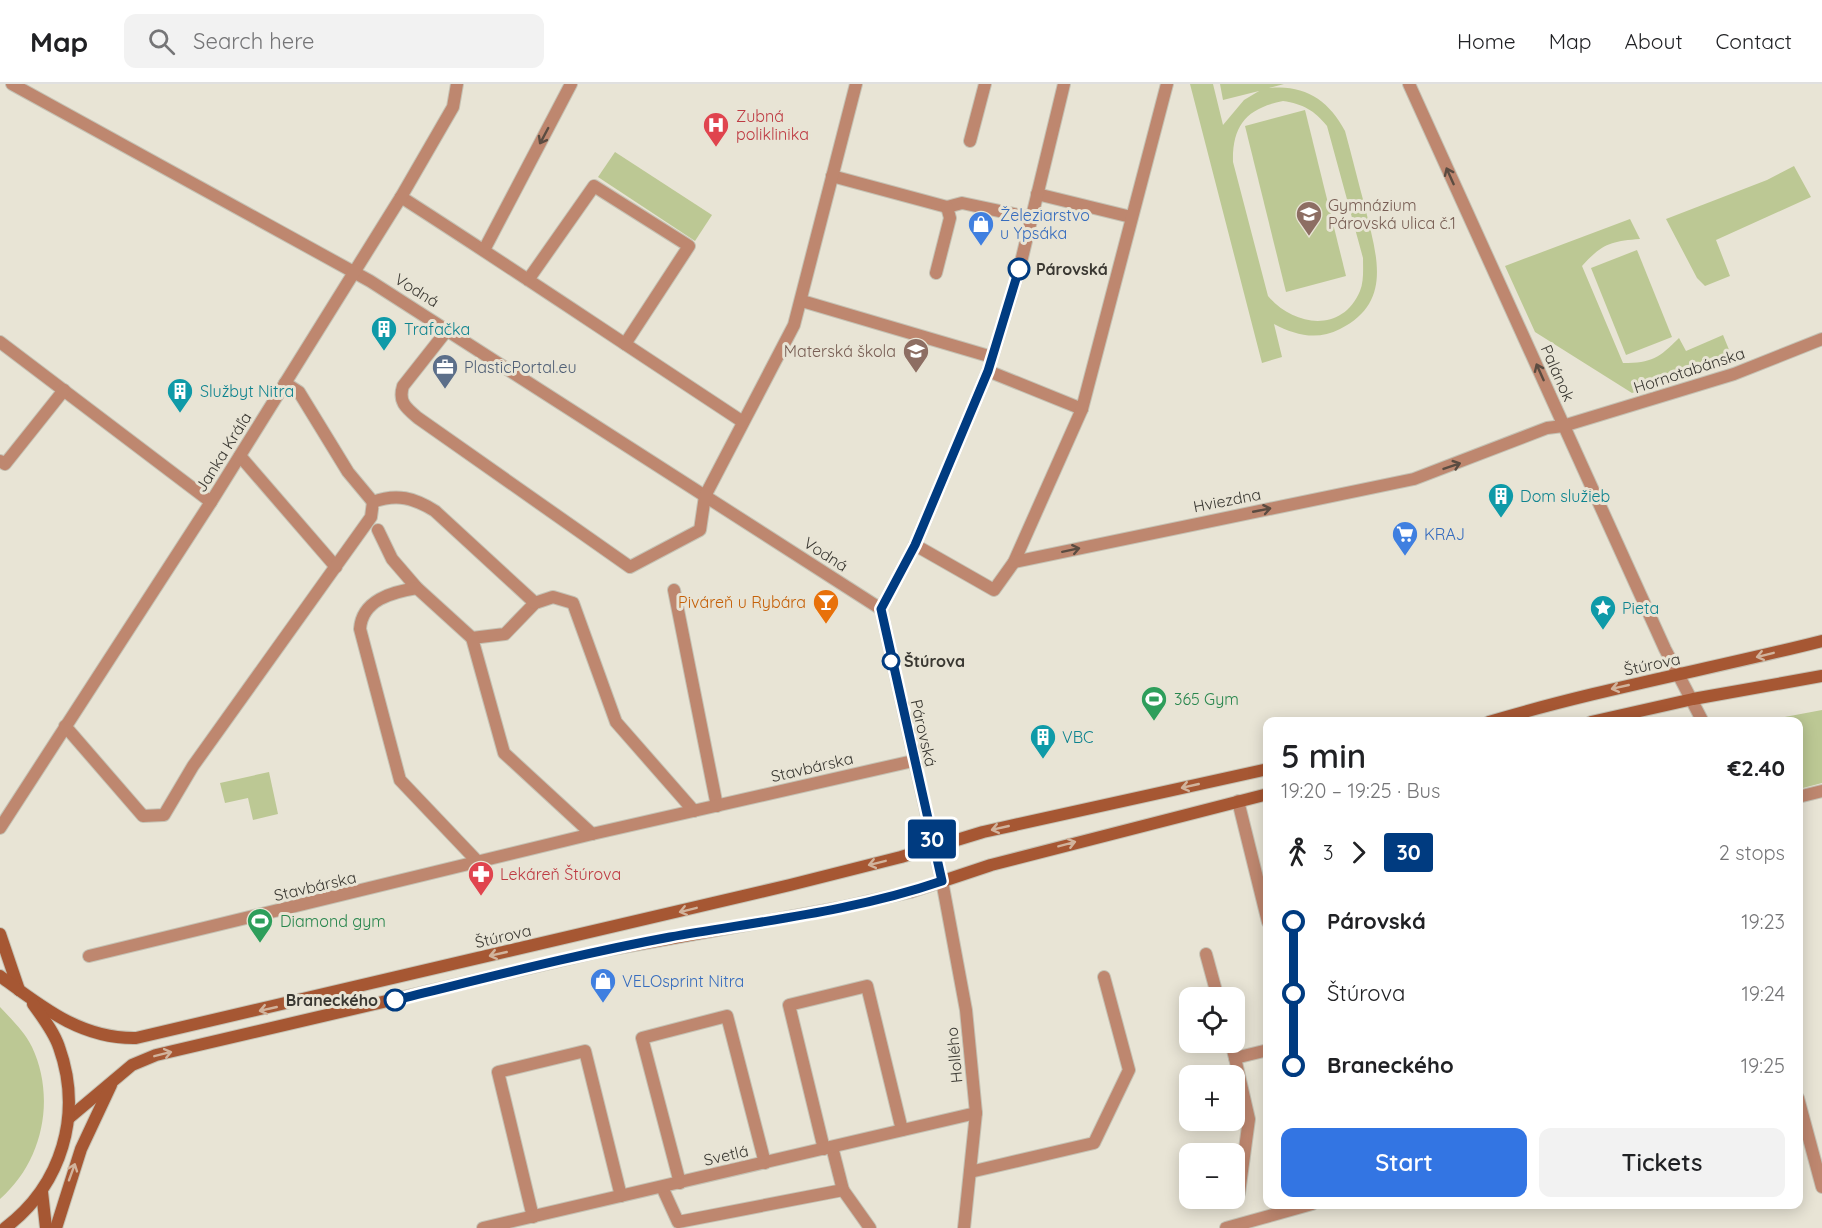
<!DOCTYPE html>
<html lang="en">
<head>
<meta charset="utf-8">
<style>
  :root { --surface:#fff; --page:#f2f2f2; --text:#202124; --muted:#757577; --line:#e0e0e0; --accent:#3375e3 }
  body { margin:0; font-family:Quicksand,sans-serif; background:var(--page); color:var(--text); height:100vh; display:flex; flex-direction:column; font-size:22px; white-space:nowrap }
  * { box-sizing:border-box; margin:0 }
  p { font-size:20px; color:var(--muted) }
  .icon { flex:none; width:33px; height:33px; fill:none; stroke:currentColor; stroke-width:2; stroke-linecap:round; stroke-linejoin:round }
  .map { position:relative; flex:1; overflow:hidden }
  .side { position:absolute; left:1263px; top:633px; width:540px; height:492px; display:flex; flex-direction:column; background:var(--surface); border-radius:12px; box-shadow:0 3px 15px #0003 }
  .side>* { flex:none }
  .badge { padding:0 12px; border-radius:4px; font-size:21px; line-height:39px }
  .fabs { position:absolute; left:1179px; top:903px; display:grid; gap:12px }
  .fabs a { display:grid; place-items:center; width:66px; height:66px; border-radius:12px; background:var(--surface); box-shadow:0 3px 15px #0003; font-size:30px }
  .map>.badge { position:absolute; translate:-50% -50%; box-shadow:0 0 0 3px #fff }
  .legs { display:flex; align-items:center; gap:9px; height:66px; padding:0 18px; font-size:20px }
  .legs p { margin-inline-start:auto }
  .head { display:flex; align-items:center; justify-content:space-between; height:102px; padding:0 18px }
  h1 { font-size:33px; font-weight:600; line-height:45px }
  .button { display:flex; gap:12px; margin-top:auto; padding:12px 18px }
  .button a { flex:1; height:69px; border-radius:12px; background:var(--accent); color:#fff; font-size:24px; font-weight:600; line-height:69px; text-align:center }
  .button a+a { background:var(--page); color:var(--text) }
  ul { padding:0 18px; list-style:none }
  li { display:flex; align-items:center; gap:21px; height:72px; font-size:22px }
  li i { display:grid; place-items:center; width:9px; height:100%; margin:0 8px; background:currentColor }
  li i::after { content:''; width:15px; height:15px; margin:-8px; border:4px solid; border-radius:50%; background:var(--surface) }
  li p { margin-inline-start:auto }
  li:first-child i { background:linear-gradient(#0000 50%,currentColor 0) }
  li:last-child i { background:linear-gradient(currentColor 50%,#0000 0) }
  header { display:flex; align-items:center; gap:36px; box-sizing:border-box; height:84px; padding:0 30px; background:var(--surface); border-bottom:2px solid var(--line) }
  header strong { font-size:28px }
  nav { display:flex; gap:33px; margin-inline-start:auto; font-size:21px }
  .search { width:420px; height:54px; background:var(--page); display:flex; align-items:center; gap:15px; box-sizing:border-box; padding:0 21px; border-radius:12px; color:var(--muted); font-size:22px }
  .map>svg:first-child { display:block }
  .green { fill:#bcc894; fill-rule:evenodd }
  .lines { fill:none; stroke-linecap:round; stroke-linejoin:round }
  .minor-casing { stroke:#c5c2b4; stroke-width:14 }
  .tertiary-casing { stroke:#c5c2b4; stroke-width:14 }
  .secondary-casing { stroke:#c5c2b4; stroke-width:14 }
  .minor { stroke:#be876f; stroke-width:12 }
  .tertiary { stroke:#be876f; stroke-width:12 }
  .secondary { stroke:#a65733; stroke-width:12 }
  .oneway { stroke:#5b4c41 }
  .oneway2 { stroke:#d1b39c }
  .line-1-casing { stroke:#fff; stroke-width:14 }
  .line-1 { stroke:#003b80; stroke-width:9 }
  .stop-1-dot { fill:#fff; stroke:#003b80; stroke-width:3 }
  .labels { text-anchor:middle; dominant-baseline:central; stroke-width:6; stroke-linejoin:round; paint-order:stroke }
  .health-label { font-size:16px; fill:#be3a42; stroke:#e8e4d5; text-anchor:start }
  .education-label { font-size:16px; fill:#785e54; stroke:#e8e4d5; text-anchor:start }
  .shop-label { font-size:16px; fill:#366cbe; stroke:#e8e4d5; text-anchor:start }
  .stop-label { font-size:16px; font-weight:bold; fill:#3a3832; stroke:#e8e4d5; text-anchor:start }
  .street-label { font-size:16px; fill:#3a3832; stroke:#e8e4d5 }
  .culture-label { font-size:16px; fill:#0d838f; stroke:#e8e4d5; text-anchor:start }
  .service-label { font-size:16px; fill:#4e5e75; stroke:#e8e4d5; text-anchor:start }
  .food-label { font-size:16px; fill:#c56008; stroke:#e8e4d5; text-anchor:end }
  .leisure-label { font-size:16px; fill:#27864d; stroke:#e8e4d5; text-anchor:start }
</style>
</head>
<body>
<header>
<strong>Map</strong>
<div class="search"><svg class="icon" aria-label="search" viewBox="0 0 24 24"><circle cx="10" cy="10" r="6"/><path d="M15 15l6 6"/></svg>Search here</div>
<nav><a>Home</a><a>Map</a><a>About</a><a>Contact</a></nav>
</header>
<div class="map">
<svg width="1822" height="1144" viewBox="0 0 1822 1144">
  <rect width="100%" height="100%" fill="#e8e4d5"/>
  <g class="green">
    <path d="M1190 0H1213L1223 41 1244 16 1259 7 1223 16 1220 0H1284L1269 4C1304 0 1329 16 1345 47 1352 72 1358 98 1365 123 1376 170 1394 218 1340 245 1317 257 1295 251 1274 240L1282 273 1262 279ZM1283 17C1303 20 1314 26 1327 42L1363 174C1363 185 1364 197 1360 207 1342 250 1293 242 1268 212L1233 78C1232 41 1247 24 1283 17Z"/>
    <polygon points="1305,26 1346,192 1286,208 1245,42"/>
    <polygon points="615,68 712,131 695,157 598,93"/>
    <polygon points="1794,82 1811,113 1716,156 1730,192 1705,202 1697,194 1666,135 1767,96"/>
    <path d="M1630 135 1640 155C1611 157 1602 160 1582 182L1623 279C1652 279 1659 274 1679 254L1686 267 1723 251 1732 273 1632 309 1535 248 1505 182Z"/>
    <polygon points="1637,166 1672,253 1626,271 1591,184"/>
    <polygon points="1822,626 1822,699 1799,705 1798,638 1763,637"/>
    <polygon points="269,688 278,730 253,736 248,714 225,719 220,699"/>
    <path d="M0 923C12 936 24 947 32 963 56 1014 43 1078 0 1115Z"/>
  </g>
  <g class="lines">
    <g class="minor-casing">
      <g id="minor">
        <polyline points="12,0 370,197 881,525"/>
        <polyline points="1409,0 1665,565 1703,638"/>
        <polyline points="970,57 985,0"/>
        <polyline points="832,92 947,123 962,119 1032,134"/>
        <polyline points="1037,110 1131,133"/>
        <path d="M401 113C476 161 551 211 625 260L689 162 594 102 528 196"/>
        <polyline points="484,166 571,0"/>
        <polyline points="936,189 950,134 947,123"/>
        <polyline points="802,217 992,273"/>
        <path d="M448 245 403 302C398 318 406 324 418 334L630 483 700 446 705 412 794 241 856 0"/>
        <polyline points="0,258 211,418"/>
        <polyline points="625,260 743,338"/>
        <polyline points="988,287 1082,325"/>
        <polyline points="285,299 299,308 348,388 373,418"/>
        <polyline points="240,372 336,483"/>
        <polyline points="0,377 5,380 64,306"/>
        <polyline points="378,446 392,475 417,504 472,554 505,550 535,519 553,513 573,519 616,638 694,727"/>
        <polyline points="915,461 994,506 1014,478 1082,325 1167,0"/>
        <polyline points="1014,478 1414,395 1547,344 1563,342 1734,290 1822,255"/>
        <path d="M417 504C392 508 362 516 360 545L400 696 478 778"/>
        <polyline points="674,506 717,722"/>
        <polyline points="472,554 504,669 592,750"/>
        <path d="M65 642 143 732 164 731 193 682 371 433 373 418C397 409 414 414 435 427L535 519"/>
        <polyline points="1798,713 1822,707"/>
        <polyline points="1238,717 1268,838"/>
        <polyline points="0,744 211,418 401,113 453,23 457,0"/>
        <polyline points="1206,870 1218,914"/>
        <polyline points="89,872 592,750 913,677"/>
        <polyline points="1231,958 1235,974 1268,966"/>
        <polyline points="1235,974 1249,1035 1239,1109"/>
        <polyline points="1798,1014 1822,1103"/>
        <polyline points="832,1063 843,1106"/>
        <polyline points="824,1065 789,921 867,902 902,1046"/>
        <polyline points="970,1088 1094,1059 1129,986 1104,893"/>
        <polyline points="680,1099 642,954 727,932 765,1079"/>
        <polyline points="662,1103 678,1138 843,1106 870,1144"/>
        <polyline points="533,1133 498,988 585,967 621,1112"/>
        <polyline points="483,1144 976,1029"/>
        <polyline points="1226,1144 1312,1120"/>
      </g>
    </g>
    <g class="tertiary-casing">
      <g id="tertiary">
        <polyline points="934,763 881,525 915,461 988,287 1020,182 1064,0"/>
        <polyline points="942,797 966,926 976,1029 964,1144"/>
      </g>
    </g>
    <g class="secondary-casing">
      <g id="secondary">
        <path d="M1489 638C1599 605 1711 585 1822 557"/>
        <polyline points="1591,638 1693,615 1822,592"/>
        <polyline points="934,763 942,797"/>
        <polyline points="0,850 19,906"/>
        <path d="M0 892C42 923 81 955 136 954L790 801 901 773 983 748 1268 685"/>
        <polyline points="69,1034 132,981 156,971 601,867 839,824 910,808 991,781 1268,710"/>
        <polyline points="42,1108 46,1144"/>
        <path d="M5 1144C62 1101 83 1030 59 963 54 948 43 934 33 920"/>
        <polyline points="56,1144 81,1065 111,1001"/>
      </g>
    </g>
    <use href="#minor" class="minor"/>
    <use href="#tertiary" class="tertiary"/>
    <use href="#secondary" class="secondary"/>
  </g>
  <defs><path id="oneway-shaft" d="M-6 0H5M1.5-3L5.5 0L1.5 3" fill="none" stroke-width="1.6" stroke-linecap="round" stroke-linejoin="round" transform="scale(1.5)"/></defs>
  <g class="oneway">
    <use href="#oneway-shaft" transform="translate(544 52) rotate(118)"/>
    <use href="#oneway-shaft" transform="translate(1450 92) rotate(-114)"/>
    <use href="#oneway-shaft" transform="translate(1540 288) rotate(-114)"/>
    <use href="#oneway-shaft" transform="translate(1452 382) rotate(-19)"/>
    <use href="#oneway-shaft" transform="translate(1262 426) rotate(-11)"/>
    <use href="#oneway-shaft" transform="translate(1071 466) rotate(-12)"/>
  </g>
  <g class="oneway2">
    <use href="#oneway-shaft" transform="translate(1765 571) rotate(166)"/>
    <use href="#oneway-shaft" transform="translate(1620 603) rotate(167)"/>
    <use href="#oneway-shaft" transform="translate(1190 702) rotate(167)"/>
    <use href="#oneway-shaft" transform="translate(1000 744) rotate(167)"/>
    <use href="#oneway-shaft" transform="translate(1067 760) rotate(-15)"/>
    <use href="#oneway-shaft" transform="translate(877 779) rotate(166)"/>
    <use href="#oneway-shaft" transform="translate(688 826) rotate(166)"/>
    <use href="#oneway-shaft" transform="translate(498 870) rotate(167)"/>
    <use href="#oneway-shaft" transform="translate(268 925) rotate(167)"/>
    <use href="#oneway-shaft" transform="translate(163 970) rotate(-14)"/>
    <use href="#oneway-shaft" transform="translate(72 1088) rotate(-70)"/>
  </g>
  <g class="lines">
    <g class="line-1-casing">
      <path id="line-1" d="M395 916C486 894 578 870 670 853 761 837 855 827 942 797L881 525 915 461 988 287 1019 185"/>
    </g>
    <use href="#line-1" class="line-1"/>
  </g>
  <defs>
    <g id="hospital-pin" transform="scale(1.35)"><path d="M0 17L-7.5 6A9.5 9.5 0 1 1 7.5 6Z" fill="#e0444e" stroke="#e8e4d5"/><path d="M-5-5h3v3.5h4V-5h3V5h-3V1.5h-4V5h-3Z" fill="#fff"/></g>
    <g id="school-pin" transform="scale(1.35)"><path d="M0 17L-7.5 6A9.5 9.5 0 1 1 7.5 6Z" fill="#8d6e63" stroke="#e8e4d5"/><path d="M0-5L7-2L0 1L-7-2ZM-4 1L0 2.5L4 1V4Q0 6-4 4Z" fill="#fff"/></g>
    <g id="shop-pin" transform="scale(1.35)"><path d="M0 17L-7.5 6A9.5 9.5 0 1 1 7.5 6Z" fill="#3f7fe0" stroke="#e8e4d5"/><path d="M-5-2.5h2.3a2.7 3.5 0 0 1 5.4 0H5L5.5 6h-11ZM-1.5-2.5h3a1.5 2.3 0 0 0-3 0Z" fill="#fff"/></g>
    <g id="building-pin" transform="scale(1.35)"><path d="M0 17L-7.5 6A9.5 9.5 0 1 1 7.5 6Z" fill="#0f9aa8" stroke="#e8e4d5"/><path d="M-4-6H4V6H1V3H-1V6H-4ZM-2.5-4.3h1.7v1.8h-1.7ZM.8-4.3h1.7v1.8H.8ZM-2.5-1h1.7V.8h-1.7ZM.8-1h1.7V.8H.8Z" fill="#fff"/></g>
    <g id="office-pin" transform="scale(1.35)"><path d="M0 17L-7.5 6A9.5 9.5 0 1 1 7.5 6Z" fill="#5c6f8a" stroke="#e8e4d5"/><path d="M-6-3h4V-5.5h4V-3h4V5H-6ZM-1-4.5V-3h2v-1.5ZM-6 0V1H6V0Z" fill="#fff"/></g>
    <g id="supermarket-pin" transform="scale(1.35)"><path d="M0 17L-7.5 6A9.5 9.5 0 1 1 7.5 6Z" fill="#3f7fe0" stroke="#e8e4d5"/><path d="M-6-5.5h2.5l.6 2H6L4.5 2H-2.5L-4.4-4H-6ZM-1.5 3.2a1.3 1.3 0 1 0 .1 0ZM3 3.2a1.3 1.3 0 1 0 .1 0Z" fill="#fff"/></g>
    <g id="bar-pin" transform="scale(1.35)"><path d="M0 17L-7.5 6A9.5 9.5 0 1 1 7.5 6Z" fill="#e8710a" stroke="#e8e4d5"/><path d="M-6-5H6L.8 .8V4.5H3.5V6h-7V4.5H-.8V.8Z" fill="#fff"/></g>
    <g id="sight-pin" transform="scale(1.35)"><path d="M0 17L-7.5 6A9.5 9.5 0 1 1 7.5 6Z" fill="#0f9aa8" stroke="#e8e4d5"/><path d="M0-6L1.8-2.2L6-1.7L2.9 1.2L3.7 5.4L0 3.3L-3.7 5.4L-2.9 1.2L-6-1.7L-1.8-2.2Z" fill="#fff"/></g>
    <g id="stadium-pin" transform="scale(1.35)"><path d="M0 17L-7.5 6A9.5 9.5 0 1 1 7.5 6Z" fill="#2e9e5b" stroke="#e8e4d5"/><path d="M0-5a6.5 5 0 1 0 0 10a6.5 5 0 1 0 0-10ZM-3.5-1.8h7v3.6h-7Z" fill="#fff"/></g>
    <g id="pharmacy-pin" transform="scale(1.35)"><path d="M0 17L-7.5 6A9.5 9.5 0 1 1 7.5 6Z" fill="#e0444e" stroke="#e8e4d5"/><path d="M-2-6h4v4h4v4h-4v4h-4v-4h-4v-4h4Z" fill="#fff"/></g>
  </defs>
  <g fill-rule="evenodd">
    <use href="#hospital-pin" x="716" y="41"/>
    <use href="#school-pin" x="1309" y="130"/>
    <use href="#shop-pin" x="981" y="140"/>
    <use href="#building-pin" x="384" y="245"/>
    <use href="#school-pin" x="916" y="267"/>
    <use href="#office-pin" x="445" y="283"/>
    <use href="#building-pin" x="180" y="307"/>
    <use href="#building-pin" x="1501" y="412"/>
    <use href="#supermarket-pin" x="1405" y="450"/>
    <use href="#bar-pin" x="826" y="518"/>
    <use href="#sight-pin" x="1603" y="524"/>
    <use href="#stadium-pin" x="1154" y="615"/>
    <use href="#building-pin" x="1043" y="653"/>
    <use href="#pharmacy-pin" x="481" y="790"/>
    <use href="#stadium-pin" x="260" y="837"/>
    <use href="#shop-pin" x="603" y="897"/>
  </g>
  <g class="stop-1-dot">
    <circle cx="1019" cy="185" r="10"/>
    <circle cx="891" cy="577" r="8"/>
    <circle cx="395" cy="916" r="10"/>
  </g>
  <g class="labels">
    <g class="health-label">
      <text x="736" y="32">Zubná<tspan x="736" dy="18">poliklinika</tspan></text>
      <text x="500" y="790">Lekáreň Štúrova</text>
    </g>
    <g class="education-label">
      <text x="1328" y="121">Gymnázium<tspan x="1328" dy="18">Párovská ulica č.1</tspan></text>
      <text x="896" y="267" text-anchor="end">Materská škola</text>
    </g>
    <g class="shop-label">
      <text x="1000" y="131">Železiarstvo<tspan x="1000" dy="18">u Ypsáka</tspan></text>
      <text x="1424" y="450">KRAJ</text>
      <text x="622" y="897">VELOsprint Nitra</text>
    </g>
    <g class="stop-label">
      <text x="1036" y="185">Párovská</text>
      <text x="904" y="577">Štúrova</text>
      <text x="378" y="916" text-anchor="end">Braneckého</text>
    </g>
    <g class="street-label">
      <text transform="translate(417 206) rotate(32)">Vodná</text>
      <text transform="translate(1689 286) rotate(-18)">Hornotabánska</text>
      <text transform="translate(1558 289) rotate(66)">Palánok</text>
      <text transform="translate(223 368) rotate(-58)">Janka Kráľa</text>
      <text transform="translate(1227 416) rotate(-11)">Hviezdna</text>
      <text transform="translate(826 470) rotate(33)">Vodná</text>
      <text transform="translate(1652 580) rotate(-12)">Štúrova</text>
      <text transform="translate(924 649) rotate(77)">Párovská</text>
      <text transform="translate(812 683) rotate(-13)">Stavbárska</text>
      <text transform="translate(315 802) rotate(-13)">Stavbárska</text>
      <text transform="translate(503 852) rotate(-13)">Štúrova</text>
      <text transform="translate(954 971) rotate(-95)">Hollého</text>
      <text transform="translate(726 1071) rotate(-13)">Svetlá</text>
    </g>
    <g class="culture-label">
      <text x="404" y="245">Trafačka</text>
      <text x="200" y="307">Službyt Nitra</text>
      <text x="1520" y="412">Dom služieb</text>
      <text x="1622" y="524">Pieta</text>
      <text x="1062" y="653">VBC</text>
    </g>
    <g class="service-label">
      <text x="464" y="283">PlasticPortal.eu</text>
    </g>
    <g class="food-label">
      <text x="806" y="518">Piváreň u Rybára</text>
    </g>
    <g class="leisure-label">
      <text x="1174" y="615">365 Gym</text>
      <text x="280" y="837">Diamond gym</text>
    </g>
  </g>
</svg>
<div class="fabs">
<a><svg class="icon" aria-label="locate" viewBox="0 0 24 24"><circle cx="12" cy="12" r="6"/><path d="M12 2v4M12 18v4M2 12h4M18 12h4"/></svg></a>
<a>+</a>
<a>−</a>
</div>
<b class="badge" style="left:932px;top:755px;background:#003b80;color:#fff">30</b>
<section class="side">
<div class="head"><div><h1>5 min</h1><p>19:20 – 19:25 · Bus</p></div><b>€2.40</b></div>
<div class="legs"><svg class="icon" aria-label="walk" viewBox="0 0 24 24"><circle cx="13" cy="4" r="2"/><path d="M13 8l-2 6 4 7M11 14l-3 7M7 12l3-4h3l4 4"/></svg>3<svg class="icon" aria-label="forward" viewBox="0 0 24 24"><path d="M9 5l7 7-7 7"/></svg><b class="badge" style="background:#003b80;color:#fff">30</b><p>2 stops</p></div>
<ul>
<li><i style="color:#003b80"></i><b>Párovská</b><p>19:23</p></li>
<li><i style="color:#003b80"></i><span>Štúrova</span><p>19:24</p></li>
<li><i style="color:#003b80"></i><b>Braneckého</b><p>19:25</p></li>
</ul>
<div class="button"><a>Start</a><a>Tickets</a></div>
</section>
</div>
</body>
</html>
